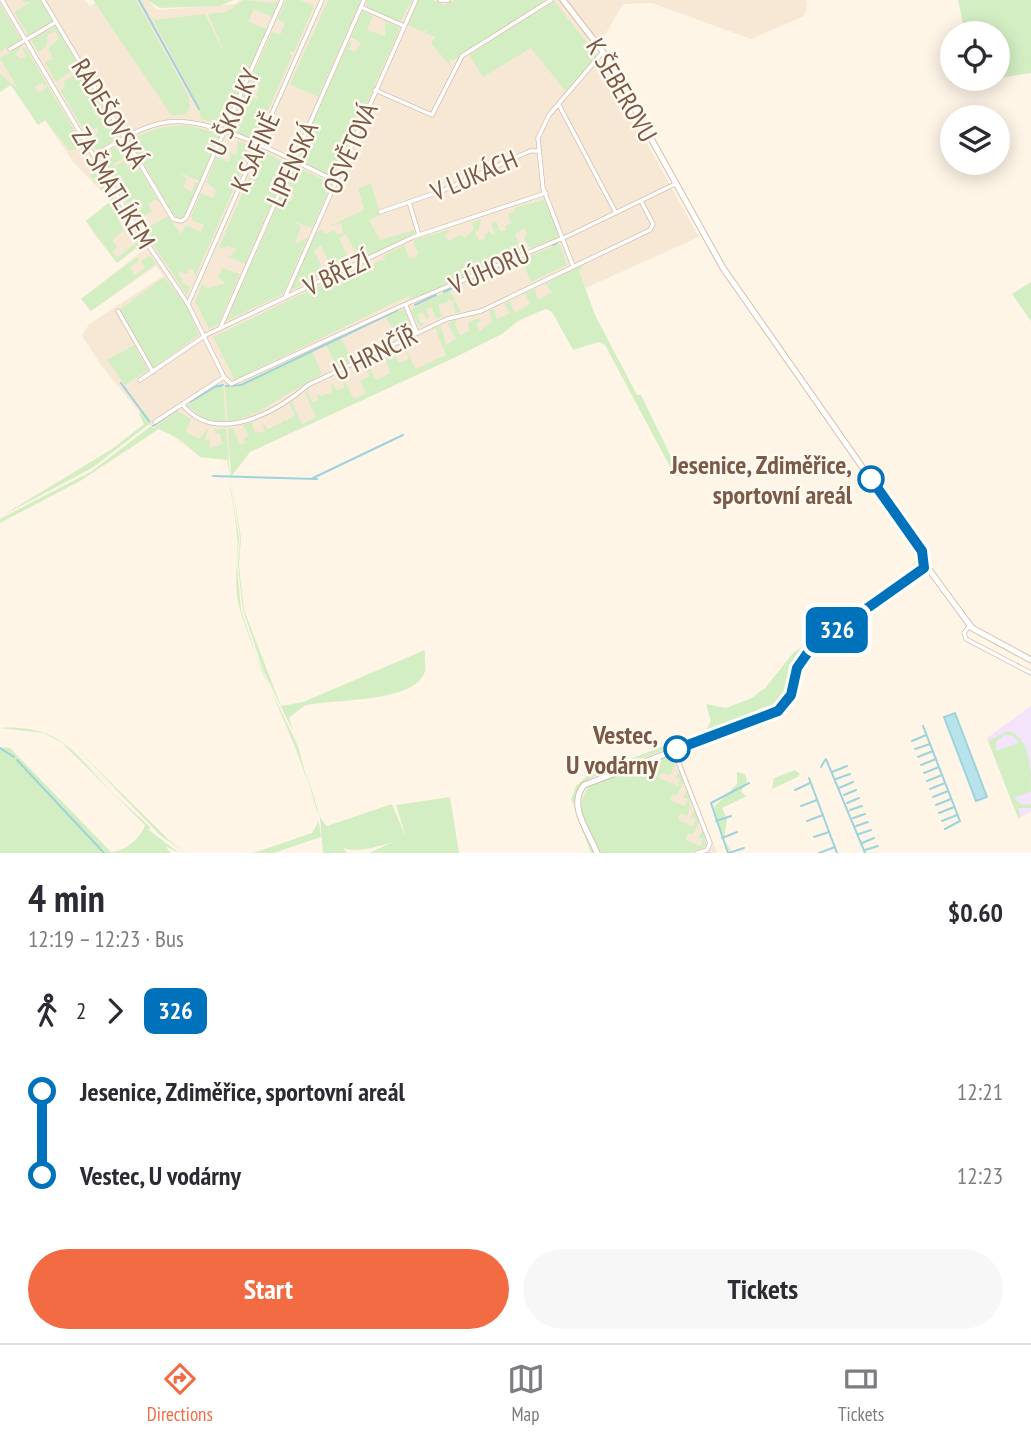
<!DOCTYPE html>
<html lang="en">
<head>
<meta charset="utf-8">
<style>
  :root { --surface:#fff; --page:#f7f7f7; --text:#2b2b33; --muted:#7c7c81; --line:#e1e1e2; --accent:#f26b43 }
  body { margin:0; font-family:"PT Sans Narrow",sans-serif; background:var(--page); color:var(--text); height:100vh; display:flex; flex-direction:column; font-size:26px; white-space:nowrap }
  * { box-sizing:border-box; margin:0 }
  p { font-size:23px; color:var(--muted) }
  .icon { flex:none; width:38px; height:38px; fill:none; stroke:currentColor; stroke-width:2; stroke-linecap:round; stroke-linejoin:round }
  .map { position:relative; height:853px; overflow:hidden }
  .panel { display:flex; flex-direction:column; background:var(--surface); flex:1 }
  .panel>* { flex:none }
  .badge { padding:0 14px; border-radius:10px; font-size:24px; line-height:46px }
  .buttons { position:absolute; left:940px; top:21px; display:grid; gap:14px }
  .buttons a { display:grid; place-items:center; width:70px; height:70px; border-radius:50%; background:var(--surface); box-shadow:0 4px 18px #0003; font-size:35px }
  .map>.badge { position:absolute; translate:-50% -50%; box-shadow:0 0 0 4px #fff }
  .legs { display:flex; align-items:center; gap:10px; height:77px; padding:0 28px; font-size:23px }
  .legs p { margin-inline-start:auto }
  .summary { display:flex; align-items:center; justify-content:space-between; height:119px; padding:0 28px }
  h1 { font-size:38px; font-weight:600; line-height:52px }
  .primary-button { display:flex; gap:14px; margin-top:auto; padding:14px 28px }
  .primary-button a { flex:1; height:80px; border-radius:42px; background:var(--accent); color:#fff; font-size:28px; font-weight:600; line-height:80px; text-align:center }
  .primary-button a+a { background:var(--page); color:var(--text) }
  ul { padding:0 28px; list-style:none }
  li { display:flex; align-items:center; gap:24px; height:84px; font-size:26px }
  li i { display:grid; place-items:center; width:10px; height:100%; margin:0 9px; background:currentColor }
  li i::after { content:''; width:18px; height:18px; margin:-9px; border:5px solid; border-radius:50%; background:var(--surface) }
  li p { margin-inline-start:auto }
  li:first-child i { background:linear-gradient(#0000 50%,currentColor 0) }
  li:last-child i { background:linear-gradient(currentColor 50%,#0000 0) }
  .tab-bar { display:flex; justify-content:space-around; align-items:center; height:98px; border-top:2px solid var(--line); background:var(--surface); font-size:19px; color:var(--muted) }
  .tab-bar a { display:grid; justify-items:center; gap:4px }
  .tab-bar .current { color:var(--accent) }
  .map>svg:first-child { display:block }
  .residential { fill:#f7e8d5 }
  .education { fill:#f3e4fb }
  .green { fill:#d4eec4; fill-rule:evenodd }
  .water { fill:#b9e3ea; stroke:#9ed3dd; stroke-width:2 }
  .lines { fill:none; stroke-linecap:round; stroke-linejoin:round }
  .stream { stroke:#9ed3dd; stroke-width:2 }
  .street-casing { stroke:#d4bfae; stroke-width:5 }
  .secondary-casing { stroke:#d8bfab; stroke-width:7 }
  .street { stroke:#fff; stroke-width:3.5 }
  .secondary { stroke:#fff; stroke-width:5 }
  .line-1-casing { stroke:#fff; stroke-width:16 }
  .line-1 { stroke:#0072bc; stroke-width:10 }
  .stop-1-dot { fill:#fff; stroke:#0072bc; stroke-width:3.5 }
  .labels { text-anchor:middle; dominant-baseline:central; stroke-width:5; stroke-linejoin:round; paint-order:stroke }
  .street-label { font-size:26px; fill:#7b5b48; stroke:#fff9f0 }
  .stop-label { font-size:26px; font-weight:bold; fill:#7b5b48; stroke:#fff9f0; text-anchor:end }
</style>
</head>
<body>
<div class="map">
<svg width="1031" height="853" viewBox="0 0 1031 853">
  <rect width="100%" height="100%" fill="#fef5e7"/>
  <g class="residential">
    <polygon points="0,0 85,0 89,6 96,3 140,66 177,78 136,0 147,0 158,10 235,4 240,0 806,0 807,4 804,16 751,39 652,3 623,4 605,35 593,46 699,237 579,291 518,322 502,334 225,459 200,457 169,433 150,425 103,368 82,336 89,324 163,276 156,266 91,311 81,299 146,248 143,243 117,263 94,234 86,221 111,201 73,162 45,120 38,125 11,85 0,75"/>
    <polygon points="681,760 717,853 682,853 656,772"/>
  </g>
  <polygon class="education" points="1031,706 1031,811 1019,819 987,738"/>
  <g class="green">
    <polygon points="22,0 41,0 53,21 28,35 14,12 31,2 24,3"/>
    <polygon points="93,0 136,0 188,95 190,107 186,114 172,116"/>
    <polygon points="147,0 234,0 219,6 160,8"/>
    <polygon points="244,0 274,3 279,0 272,17 254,9 248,22 267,29 230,113 223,113 223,121 219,124 201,119 198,105 153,20 205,14 227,58 208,14 226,12"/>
    <polygon points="286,0 300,0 314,6 294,52 289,51 292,56 254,142 228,131 244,93 259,99 256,95 260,86 250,81 272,32 280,35 285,23 277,19"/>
    <polygon points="328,0 361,0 318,97 290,84"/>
    <polygon points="367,0 412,0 400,22 367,7"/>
    <polygon points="418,0 432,0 445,5 454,0 545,0 454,60 449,59 451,67 431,43 435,37 425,33 428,29 423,32 408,25"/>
    <polygon points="958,0 1031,0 1031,73 998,78 998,33 965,33"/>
    <polygon points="554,1 597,55 566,92 531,48 483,77 469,55"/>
    <polygon points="0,4 21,39 0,52"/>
    <polygon points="362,11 373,16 367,30 385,36 385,21 400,28 334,177 296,161 349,41 352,43 349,49 355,52 361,43 351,37"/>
    <polygon points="56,26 120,136 97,151 86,134 90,132 93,136 98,133 97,129 99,127 85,132 60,90 65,87 63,82 79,72 72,63 67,67 70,72 56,82 45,63 53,58 48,48 59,39 55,31 48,34 47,46 38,52 31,40"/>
    <polygon points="24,44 15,54 21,59 26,56 22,49 25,47 47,84 44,86 42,82 35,87 39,93 48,86 83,145 70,151 45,120 38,125 11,85 0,92 0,74 18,89 0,58"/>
    <polygon points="185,125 221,133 200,181 180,173 187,179 183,187 192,192 195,182 199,184 184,217 175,217 129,139 159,128"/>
    <polygon points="238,141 252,147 195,277 193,269 189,269 187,274 179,271 179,277 183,279 182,283 190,287 187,295 143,230 168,216 181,234 186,225 201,232 204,225 193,221 191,216 201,193 213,198 216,190 206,182 220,148 224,150 220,158 228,162 231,156 228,152 236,155"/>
    <polygon points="124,142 131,154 113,164 114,167 124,161 128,167 133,164 130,158 133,157 160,203 155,200 148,204 152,211 137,220 100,156"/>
    <polygon points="261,151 289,164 245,264 224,254 231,256 236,249 227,246 225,249 219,247"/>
    <polygon points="294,166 332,183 312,228 293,221 301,226 295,244 308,237 283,294 226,321 281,197 291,201 294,195 291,193 293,187 286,183"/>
    <polygon points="97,169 128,220 123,218 119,222 124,230 112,240 117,247 112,252 118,257 138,241 143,243 117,263 86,221 111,201 90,175"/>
    <polygon points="371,184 381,215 369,220 380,240 414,230 415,235 368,257 366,254 358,257 346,234 339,238 350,261 333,270 321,246 314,250 325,274 291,290 316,233 321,230 325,234 334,230 337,234 343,233 341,223 327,227 364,210 358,188"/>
    <polygon points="543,200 548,204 559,234 557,238 530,248 524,238 527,233 524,228 515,234 523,251 514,256 511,253 499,262 406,302 410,300 408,296 235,380 213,337 367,263 374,273 374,263 385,259 384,255 405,245 409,258 416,257 418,253 413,241 417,239 449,230 450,232 445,235 449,241 460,235 466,237 474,229 472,223 481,219 479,230 475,232 479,241 485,239 484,235 489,231 495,236 491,223 496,221 500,231 506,231 505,226 511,223 508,214 515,211 514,208"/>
    <polygon points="560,244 567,265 531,282 521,259"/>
    <polygon points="150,255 156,264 91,311 81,299 137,257 139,259 130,268 135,275 145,268 141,261"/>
    <polygon points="585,263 579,271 595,315 637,395 641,395 680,475 675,476 605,345 599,342 573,350 552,312 546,309 518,320 502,334 458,356 250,452 231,477 228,429 233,428 240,444 245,443 244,438 249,435 242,425 252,422 255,433 265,431 261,422 268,429 283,422 281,419 285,421 295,415 289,404 292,402 302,424 316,417 305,393 309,389 308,393 313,403 318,400 317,394 322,396 332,392 331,383 337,390 344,388 343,377 354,399 366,393 360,381 370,376 361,364 366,361 376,380 390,373 384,353 396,347 398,352 394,354 399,363 409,359 403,344 416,369 446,355 435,328 441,326 446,345 456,338 447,323 457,320 455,325 460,335 469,331 468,323 478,318 482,321 476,323 480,331 492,322 489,311 494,309 497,319 510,313 504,304 509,301 515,313 530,304 525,293 535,289 538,300 552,292 545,284"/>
    <polygon points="222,268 240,274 218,325 209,329 195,301 202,285 209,288 226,283 218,278"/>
    <polygon points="164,277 187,307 199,335 153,368 119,310"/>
    <polygon points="1031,282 1031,321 1012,294"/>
    <polygon points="450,290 461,312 455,313 453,301 448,299 447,303 439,304 440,313 444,315 437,319 431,307 426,309 429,317 426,319 423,313 418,314 420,322 425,325 419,326 411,311 413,308"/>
    <polygon points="404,309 413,330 397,339 386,317"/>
    <polygon points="340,336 352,360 337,367 326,345 312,351 322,374 254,414 228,423 225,387 239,385"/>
    <polygon points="134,345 148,370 125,385 107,360"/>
    <polygon points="217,384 223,386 226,423 207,420 187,406"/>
    <polygon points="143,411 152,422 92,468 0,517 112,449 144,424 139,414"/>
    <polygon points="177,411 191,419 186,432 199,439 209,427 205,439 210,441 210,448 223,444 219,433 215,434 214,429 226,429 230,477 227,460 200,457 181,440 159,429 80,481 0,523 0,519 92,471 151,426 154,428"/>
    <path d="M229 478 239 537 237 566 241 610 261 670 298 746 320 828 321 837 274 853H253L312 833 318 822C303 746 260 680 239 606 233 583 239 559 237 536 236 517 231 497 229 478Z"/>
    <path d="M231 478 241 538 239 566 244 610 281 706 303 702 425 650C424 657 426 666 425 671 417 703 332 699 307 705 301 707 294 714 289 718L293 731 263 670 243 610 238 566 240 538Z"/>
    <path d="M899 522 917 549 915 571 805 651C791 667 792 689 780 706L593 777 580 785 573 806 595 853H591L571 799 576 786 588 775 706 730 711 721 706 704 726 708 752 698 766 687 793 653 905 577 911 572 916 557 897 524Z"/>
    <polygon points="780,713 786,715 682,755 685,748"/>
    <path d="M0 728C57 724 73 751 107 787 119 799 136 814 150 827L149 830 179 853 165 846 171 853H0V747L10 748 111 852C124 852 141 838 145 825L62 743 44 733Z"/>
    <path d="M1008 731C1031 737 1031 771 1031 791L1014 798 1022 805 1031 804V808H1018L1021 816 1018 818 988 741ZM1005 735 1013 736 1019 743 996 751V741Z"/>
    <polygon points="78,750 169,840 186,853 161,836"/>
    <path d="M670 756 676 762 670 775 661 773 659 778 678 786 680 779 675 777 680 771 684 782 677 795 673 794 670 800 685 806 688 799 683 797 687 790C691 798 691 808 687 816L680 813 678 820 693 826 696 819 690 817 695 810 699 822 693 835 688 833 686 840 701 846 703 839 698 837 703 830 707 846 691 853H600C591 830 569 807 591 784Z"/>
    <path d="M306 770C311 786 315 815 327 826L392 804 406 838 396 805 450 797 459 853H369L395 841C378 847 359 853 343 848L347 853H323L320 817Z"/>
    <polygon points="795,770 800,774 798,777 772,789 774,778"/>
    <path d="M737 772 745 774 747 781 741 792 747 796 722 808 727 819 724 840 733 853H729C725 839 716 820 714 807L737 784Z"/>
  </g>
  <polygon class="water" points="955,713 987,797 976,801 944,717"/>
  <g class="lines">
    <g class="stream">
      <polyline points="139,0 199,109"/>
      <polyline points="553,245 557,243"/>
      <polyline points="470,280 504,264"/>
      <polyline points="444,292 462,283"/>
      <polyline points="415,305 436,295"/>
      <polyline points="121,383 149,421"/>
      <polyline points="226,386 241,385 398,310"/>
      <polyline points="190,402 215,387 223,385"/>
      <polyline points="153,426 178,409"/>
      <polyline points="213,476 317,479"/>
      <polyline points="313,478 403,435"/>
      <polyline points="923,726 960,821 945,829"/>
      <polyline points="912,741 926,735"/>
      <polyline points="0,748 14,757"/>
      <polyline points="915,749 930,744"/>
      <polyline points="918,757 933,751"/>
      <polyline points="826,759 865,853"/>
      <polyline points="17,760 104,853"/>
      <polyline points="921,765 936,759"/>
      <polyline points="821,767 825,760"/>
      <polyline points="832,772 847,766"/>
      <polyline points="924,773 939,767"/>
      <polyline points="809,778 837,853"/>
      <polyline points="836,779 850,774"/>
      <polyline points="927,781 942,775"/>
      <polyline points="839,788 853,782"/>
      <polyline points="930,789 945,783"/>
      <polyline points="795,790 810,783"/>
      <polyline points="844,795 856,790"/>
      <polyline points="933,797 948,791"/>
      <polyline points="847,803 859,798"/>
      <polyline points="936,805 951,799"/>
      <polyline points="801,806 817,800"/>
      <polyline points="850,810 862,806"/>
      <polyline points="939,813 954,807"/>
      <polyline points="853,818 865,814"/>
      <polyline points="716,821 731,816"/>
      <polyline points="807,821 823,815"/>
      <polyline points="942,821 957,815"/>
      <polyline points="856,826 868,822"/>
      <polyline points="859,834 871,830"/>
      <polyline points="814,837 829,832"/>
      <polyline points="722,838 737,832"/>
      <polyline points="862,843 874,838"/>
      <polyline points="865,850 878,846"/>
      <polyline points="728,853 711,803 749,783"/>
      <polyline points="729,853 744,848"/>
      <polyline points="819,853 835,847"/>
    </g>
    <g class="street-casing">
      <g id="street">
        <polyline points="2,0 134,224 188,304 224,377 231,384 399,307 570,235 675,184"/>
        <polyline points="43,0 173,219 181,221 186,218 282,0"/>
        <polyline points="440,0 448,0"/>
        <polyline points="361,7 404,26"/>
        <polyline points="10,49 56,22"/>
        <polyline points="375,90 432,115 462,56 551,0"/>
        <polyline points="559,105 616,213"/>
        <path d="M94 156C117 142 140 126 168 122 214 116 293 161 336 181"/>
        <polyline points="409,202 419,235"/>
        <polyline points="380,212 444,190 530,151 539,151"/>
        <polyline points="573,266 543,188 538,138 549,115 603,52"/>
        <polyline points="286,295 416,0"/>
        <polyline points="188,304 322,0"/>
        <polyline points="406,306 417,333"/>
        <polyline points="118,311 153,372"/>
        <polyline points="221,326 364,0"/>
        <polyline points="140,380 206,335 413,237 546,193"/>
        <path d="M182 404C215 446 276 413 308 385L447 319 481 311 650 230 653 224 641 201"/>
        <polyline points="155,422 224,377"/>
        <polyline points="970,625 964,633 966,639 1031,673"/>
        <polyline points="674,751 710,843 707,850 697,853"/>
      </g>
    </g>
    <g class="secondary-casing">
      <g id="secondary">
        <path d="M563 0 603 52 723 268 921 551 925 562 920 572 811 648 797 668 791 695 778 711 584 785C567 806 589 832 597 853"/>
        <polyline points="925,564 972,628 1031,660"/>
      </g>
    </g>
    <use href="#street" class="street"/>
    <use href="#secondary" class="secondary"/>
  </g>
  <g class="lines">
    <g class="line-1-casing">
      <polyline id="line-1" points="677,749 778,711 791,695 797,668 811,648 924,568 922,551 871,479"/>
    </g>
    <use href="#line-1" class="line-1"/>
  </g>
  <g class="stop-1-dot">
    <circle cx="871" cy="479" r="12"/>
    <circle cx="677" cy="749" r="12"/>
  </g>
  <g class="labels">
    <g class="street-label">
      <text transform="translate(622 90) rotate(60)">K ŠEBEROVU</text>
      <text transform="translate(233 112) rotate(-66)">U ŠKOLKY</text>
      <text transform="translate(110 113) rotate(59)">RADEŠOVSKÁ</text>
      <text transform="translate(350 148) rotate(-66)">OSVĚTOVÁ</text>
      <text transform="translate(255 152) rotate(-66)">K SAFINĚ</text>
      <text transform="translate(292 164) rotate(-66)">LIPENSKÁ</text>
      <text transform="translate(474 175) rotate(-23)">V LUKÁCH</text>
      <text transform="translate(114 188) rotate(59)">ZA ŠMATLÍKEM</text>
      <text transform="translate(489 269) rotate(-24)">V ÚHORU</text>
      <text transform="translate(337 273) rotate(-25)">V BŘEZÍ</text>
      <text transform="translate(375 353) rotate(-26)">U HRNČÍŘ</text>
    </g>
    <g class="stop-label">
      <text x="852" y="464">Jesenice, Zdiměřice,<tspan x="852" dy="30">sportovní areál</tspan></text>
      <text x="658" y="734">Vestec,<tspan x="658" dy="30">U vodárny</tspan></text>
    </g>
  </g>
</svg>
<div class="buttons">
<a><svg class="icon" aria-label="locate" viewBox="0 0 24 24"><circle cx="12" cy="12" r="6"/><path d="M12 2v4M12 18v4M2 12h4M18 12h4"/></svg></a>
<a><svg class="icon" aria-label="layers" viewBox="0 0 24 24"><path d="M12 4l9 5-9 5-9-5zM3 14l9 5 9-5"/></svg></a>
</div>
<b class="badge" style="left:837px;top:630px;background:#0072bc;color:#fff">326</b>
</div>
<section class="panel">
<div class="summary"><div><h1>4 min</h1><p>12:19 – 12:23 · Bus</p></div><b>$0.60</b></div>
<div class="legs"><svg class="icon" aria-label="walk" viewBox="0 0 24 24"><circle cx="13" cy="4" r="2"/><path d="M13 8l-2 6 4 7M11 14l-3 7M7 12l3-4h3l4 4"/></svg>2<svg class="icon" aria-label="forward" viewBox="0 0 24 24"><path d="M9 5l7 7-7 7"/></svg><b class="badge" style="background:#0072bc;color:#fff">326</b></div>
<ul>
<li><i style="color:#0072bc"></i><b>Jesenice, Zdiměřice, sportovní areál</b><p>12:21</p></li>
<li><i style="color:#0072bc"></i><b>Vestec, U vodárny</b><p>12:23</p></li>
</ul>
<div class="primary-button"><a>Start</a><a>Tickets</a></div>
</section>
<nav class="tab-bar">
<a class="current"><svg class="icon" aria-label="directions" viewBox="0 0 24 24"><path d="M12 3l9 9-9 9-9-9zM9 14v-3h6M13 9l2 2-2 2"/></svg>Directions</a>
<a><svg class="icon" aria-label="map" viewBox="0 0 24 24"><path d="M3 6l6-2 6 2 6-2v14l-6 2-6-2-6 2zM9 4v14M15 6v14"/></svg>Map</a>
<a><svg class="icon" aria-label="tickets" viewBox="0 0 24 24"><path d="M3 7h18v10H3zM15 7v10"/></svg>Tickets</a>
</nav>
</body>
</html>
